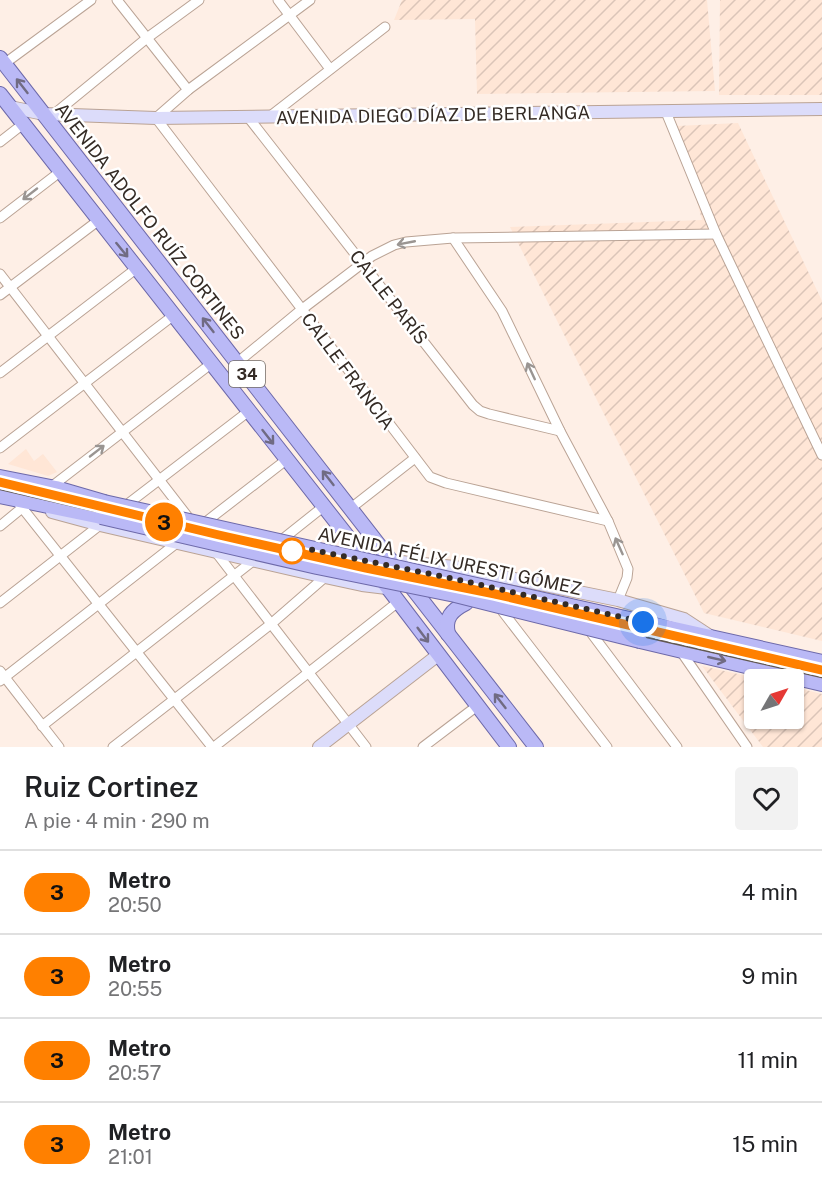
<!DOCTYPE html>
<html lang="es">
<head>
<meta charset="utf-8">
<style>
  :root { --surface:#fff; --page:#f2f2f2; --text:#202124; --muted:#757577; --line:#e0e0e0 }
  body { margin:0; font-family:"Public Sans",sans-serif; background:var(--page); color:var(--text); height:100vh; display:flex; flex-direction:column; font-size:22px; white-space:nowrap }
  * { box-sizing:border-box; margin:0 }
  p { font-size:20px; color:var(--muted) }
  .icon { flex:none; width:33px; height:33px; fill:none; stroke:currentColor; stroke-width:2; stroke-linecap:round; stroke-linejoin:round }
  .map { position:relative; height:747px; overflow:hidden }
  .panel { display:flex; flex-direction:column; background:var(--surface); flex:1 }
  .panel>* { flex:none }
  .badge { padding:0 12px; border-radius:20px; font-size:21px; line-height:39px }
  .needle { width:39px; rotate:51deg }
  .tools { position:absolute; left:744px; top:669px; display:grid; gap:12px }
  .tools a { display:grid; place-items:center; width:60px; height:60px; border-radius:6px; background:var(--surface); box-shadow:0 2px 4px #0004; font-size:30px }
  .you { position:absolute; width:30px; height:30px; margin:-15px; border:4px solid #fff; border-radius:50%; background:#1a73e8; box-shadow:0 0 0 9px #1a73e833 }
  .map>.badge { position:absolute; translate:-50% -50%; box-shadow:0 0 0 3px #fff }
  .round { display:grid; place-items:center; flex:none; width:63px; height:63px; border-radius:6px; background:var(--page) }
  .summary { display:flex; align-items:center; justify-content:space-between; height:102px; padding:0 24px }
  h1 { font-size:28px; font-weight:600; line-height:45px }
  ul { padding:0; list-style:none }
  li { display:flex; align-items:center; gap:18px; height:84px; padding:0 24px; border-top:2px solid var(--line) }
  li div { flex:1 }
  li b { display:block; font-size:22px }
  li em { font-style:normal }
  li .badge { min-width:66px; font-weight:700; text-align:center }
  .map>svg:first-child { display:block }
  .built { fill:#ffe6d6 }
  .industrial { fill:url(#industrial-furrows) }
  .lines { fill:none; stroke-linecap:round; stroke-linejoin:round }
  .street-casing { stroke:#baa395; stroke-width:11 }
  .secondary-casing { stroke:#baa395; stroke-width:14 }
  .primary-casing { stroke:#6d69a9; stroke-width:16 }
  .street { stroke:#fff; stroke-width:9 }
  .secondary { stroke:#dcdcfa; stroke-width:12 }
  .primary { stroke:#bab9f6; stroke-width:14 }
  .rail-casing { stroke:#625851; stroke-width:4.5 }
  .rail { stroke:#fff; stroke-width:2; stroke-dasharray:7; stroke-linecap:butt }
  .primary-bridge-casing { stroke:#6d69a9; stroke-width:16; stroke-linecap:butt }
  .primary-bridge { stroke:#bab9f6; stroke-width:14 }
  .oneway { stroke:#706b83 }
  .oneway2 { stroke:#9a9592 }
  .line-casing { stroke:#fff; stroke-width:14 }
  .line { stroke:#ff8000; stroke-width:9 }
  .walk { stroke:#342b25; stroke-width:6; stroke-dasharray:0 10.8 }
  .stop-dot { fill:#fff; stroke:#ff8000; stroke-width:3 }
  .labels { text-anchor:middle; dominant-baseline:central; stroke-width:5; stroke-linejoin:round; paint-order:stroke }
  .shield { fill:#fff; stroke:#716b66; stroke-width:1.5 }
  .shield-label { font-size:16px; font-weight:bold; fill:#342b25 }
  .street-label { font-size:18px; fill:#342b25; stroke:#fff }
</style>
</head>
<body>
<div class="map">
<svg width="822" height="747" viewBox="0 0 822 747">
  <defs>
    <pattern id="industrial-furrows" width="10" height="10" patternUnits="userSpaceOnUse" patternTransform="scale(1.5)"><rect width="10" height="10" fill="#ffe6d6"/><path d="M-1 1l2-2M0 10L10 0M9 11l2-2" fill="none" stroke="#dbc5b8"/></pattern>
  </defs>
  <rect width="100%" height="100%" fill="#feefe6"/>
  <polygon class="built" points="26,449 34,461 43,454 57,472 48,476 8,464"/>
  <g class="industrial">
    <polygon points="402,0 707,0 715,91 477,94 475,19 394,20"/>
    <polygon points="720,0 822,0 822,95 719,95"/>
    <polygon points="738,123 822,301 822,641 704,613 510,227 702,220 677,126"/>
    <polygon points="702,666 761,679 754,680 754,718 794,718 794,687 822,694 822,747 763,747"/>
  </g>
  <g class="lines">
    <g class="street-casing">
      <g id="street">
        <polyline points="117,0 188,90"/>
        <polyline points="278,0 330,69"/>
        <polyline points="310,0 188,90 156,118 430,477 446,483 608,521"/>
        <polyline points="4,64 91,0"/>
        <polyline points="666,112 716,234 822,455"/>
        <polyline points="53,115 147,38 199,0"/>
        <polyline points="248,117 473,405 480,411 489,414 560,431"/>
        <polyline points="269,117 385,27"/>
        <polyline points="0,142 23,124"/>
        <polyline points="0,218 61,171"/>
        <polyline points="453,238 502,311 560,431 608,521 628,569 627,578 618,600"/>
        <polyline points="0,274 188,517"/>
        <polyline points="0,295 99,220"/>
        <polyline points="238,362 301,310 372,256 394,245 406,242 453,238 716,234"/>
        <polyline points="0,373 137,268"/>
        <polyline points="0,448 174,315"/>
        <polyline points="51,487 212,363"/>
        <polyline points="16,500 212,747"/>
        <polyline points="129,503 249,411"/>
        <polyline points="351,508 415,458"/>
        <polyline points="207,521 286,460"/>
        <polyline points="0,526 22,508"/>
        <polyline points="284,538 323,507"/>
        <polyline points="215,551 366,747"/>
        <polyline points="0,603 100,525"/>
        <polyline points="503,612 607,747"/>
        <polyline points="592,634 677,747"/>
        <polyline points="680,650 747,747"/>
        <polyline points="0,671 59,747"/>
        <polyline points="0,681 178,542"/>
        <polyline points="42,726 254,560"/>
        <polyline points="113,747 271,624 325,577"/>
        <polyline points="214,747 398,602"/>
        <polyline points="423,747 477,706"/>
      </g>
    </g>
    <g class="secondary-casing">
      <g id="secondary">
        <polyline points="10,107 44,114 156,118 822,109"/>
        <polyline points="52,512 100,525 325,577 362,585 395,589"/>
        <polyline points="390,561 455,567 618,600 684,619 710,636"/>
        <polyline points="319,747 438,655"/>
      </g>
    </g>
    <g class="primary-casing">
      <g id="primary">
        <polyline points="0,58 536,747"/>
        <polyline points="0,94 388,588 509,747"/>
        <polyline points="0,477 56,488 104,502"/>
        <polyline points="0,496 101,517"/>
        <polyline points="643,622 822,662"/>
        <path d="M448 634C444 618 452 610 466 603"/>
        <polyline points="640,641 822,684"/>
      </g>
    </g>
    <use href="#street" class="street"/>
    <use href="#secondary" class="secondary"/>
    <use href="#primary" class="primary"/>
    <g class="rail-casing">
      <path id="rail" d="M0 488C274 553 548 612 822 676"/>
    </g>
    <use href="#rail" class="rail"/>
    <g class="primary-bridge-casing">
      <g id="primary-bridge">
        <polyline points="104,502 643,622"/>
        <polyline points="101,517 317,567 455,595 640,641"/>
      </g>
    </g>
    <use href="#primary-bridge" class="primary-bridge"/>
  </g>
  <defs><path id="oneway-shaft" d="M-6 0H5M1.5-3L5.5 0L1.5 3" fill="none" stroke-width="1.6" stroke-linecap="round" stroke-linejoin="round" transform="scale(1.5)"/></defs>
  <g class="oneway">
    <use href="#oneway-shaft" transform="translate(22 86) rotate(-128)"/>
    <use href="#oneway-shaft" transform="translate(122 250) rotate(51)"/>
    <use href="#oneway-shaft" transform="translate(208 325) rotate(-128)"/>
    <use href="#oneway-shaft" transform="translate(268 437) rotate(52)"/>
    <use href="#oneway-shaft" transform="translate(328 478) rotate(-128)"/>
    <use href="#oneway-shaft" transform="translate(423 635) rotate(53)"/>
    <use href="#oneway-shaft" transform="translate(717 659) rotate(13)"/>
    <use href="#oneway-shaft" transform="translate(500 701) rotate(-128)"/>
  </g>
  <g class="oneway2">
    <use href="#oneway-shaft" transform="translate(30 194) rotate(142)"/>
    <use href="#oneway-shaft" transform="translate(406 243) rotate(169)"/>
    <use href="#oneway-shaft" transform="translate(531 371) rotate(-115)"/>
    <use href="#oneway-shaft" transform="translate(97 451) rotate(-38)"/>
    <use href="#oneway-shaft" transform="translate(619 546) rotate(-114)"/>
  </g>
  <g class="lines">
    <g class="line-casing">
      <polyline id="line" points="0,482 219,535 366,568 495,594 822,670"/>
    </g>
    <use href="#line" class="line"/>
    <polyline class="walk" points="292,551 298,547 455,579 643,622"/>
  </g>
  <circle class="stop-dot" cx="292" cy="551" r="12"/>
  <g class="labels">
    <rect class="shield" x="229" y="361" width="36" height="26" rx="4.5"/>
    <g class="shield-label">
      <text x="247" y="374">34</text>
    </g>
    <g class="street-label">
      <text transform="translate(433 115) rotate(-1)">AVENIDA DIEGO DÍAZ DE BERLANGA</text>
      <text transform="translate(150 221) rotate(52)">AVENIDA ADOLFO RUÍZ CORTINES</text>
      <text transform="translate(389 297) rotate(52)">CALLE PARÍS</text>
      <text transform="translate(348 371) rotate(53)">CALLE FRANCIA</text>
      <text transform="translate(450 561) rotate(12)">AVENIDA FÉLIX URESTI GÓMEZ</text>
    </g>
  </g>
</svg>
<div class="tools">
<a><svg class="needle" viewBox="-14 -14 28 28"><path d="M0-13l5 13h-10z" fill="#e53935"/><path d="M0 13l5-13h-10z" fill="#757577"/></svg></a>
</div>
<div class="you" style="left:643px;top:622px"></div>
<b class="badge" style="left:164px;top:522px;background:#ff8000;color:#111">3</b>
</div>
<section class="panel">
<div class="summary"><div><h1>Ruiz Cortinez</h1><p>A pie · 4 min · 290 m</p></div><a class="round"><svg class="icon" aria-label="heart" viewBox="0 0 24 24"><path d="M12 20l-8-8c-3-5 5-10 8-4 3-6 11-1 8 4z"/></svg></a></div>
<ul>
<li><span class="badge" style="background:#ff8000;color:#111">3</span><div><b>Metro</b><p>20:50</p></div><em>4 min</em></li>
<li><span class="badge" style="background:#ff8000;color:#111">3</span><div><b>Metro</b><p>20:55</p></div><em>9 min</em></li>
<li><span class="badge" style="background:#ff8000;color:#111">3</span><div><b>Metro</b><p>20:57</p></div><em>11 min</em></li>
<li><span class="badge" style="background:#ff8000;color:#111">3</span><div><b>Metro</b><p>21:01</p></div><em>15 min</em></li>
</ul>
</section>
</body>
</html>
